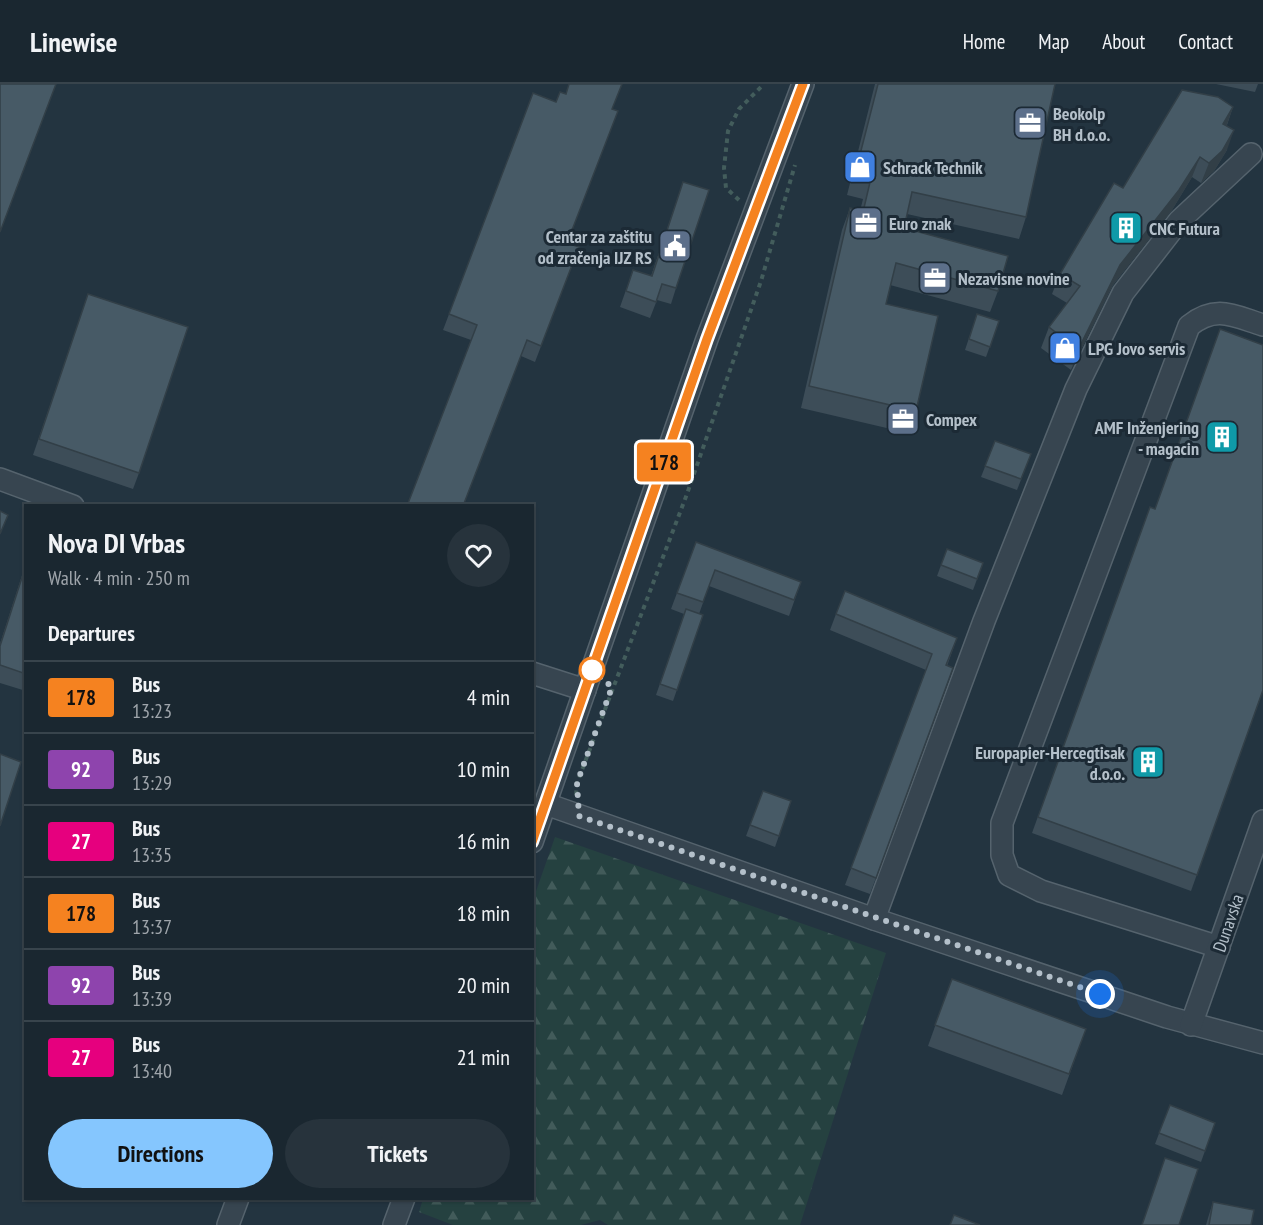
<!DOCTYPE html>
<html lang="en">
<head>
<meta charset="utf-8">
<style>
  :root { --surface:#1a2730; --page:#27333c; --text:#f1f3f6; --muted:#9fa5ab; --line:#38444c; --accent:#85c6fe }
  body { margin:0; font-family:"PT Sans Narrow",sans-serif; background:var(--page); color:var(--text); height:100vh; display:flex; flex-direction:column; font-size:22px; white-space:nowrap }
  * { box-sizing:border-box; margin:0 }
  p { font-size:20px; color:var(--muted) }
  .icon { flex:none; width:33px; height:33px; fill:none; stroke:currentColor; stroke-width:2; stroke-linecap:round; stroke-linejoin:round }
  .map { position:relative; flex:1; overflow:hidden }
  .details { position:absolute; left:24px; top:420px; width:510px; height:696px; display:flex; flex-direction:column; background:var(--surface); border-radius:0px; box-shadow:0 2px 4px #0004,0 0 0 2px var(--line) }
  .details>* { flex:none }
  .badge { padding:0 12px; border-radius:4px; font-size:21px; line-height:39px }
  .you { position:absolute; width:30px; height:30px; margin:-15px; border:4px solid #fff; border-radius:50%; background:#1a73e8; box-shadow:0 0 0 9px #1a73e833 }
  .map>.badge { position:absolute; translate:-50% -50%; box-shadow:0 0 0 3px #fff }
  h2 { padding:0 24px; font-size:22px; line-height:54px }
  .round { display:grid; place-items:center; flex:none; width:63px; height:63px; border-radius:32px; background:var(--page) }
  .summary { display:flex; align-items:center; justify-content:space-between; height:102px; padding:0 24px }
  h1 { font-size:28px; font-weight:700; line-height:45px }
  .cta { display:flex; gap:12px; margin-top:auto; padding:12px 24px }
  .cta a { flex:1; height:69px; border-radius:36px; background:var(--accent); color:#111; font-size:24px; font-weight:700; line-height:69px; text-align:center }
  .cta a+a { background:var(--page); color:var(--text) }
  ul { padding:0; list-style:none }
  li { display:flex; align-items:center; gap:18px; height:72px; padding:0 24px; border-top:2px solid var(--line) }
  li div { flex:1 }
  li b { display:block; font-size:22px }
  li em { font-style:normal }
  li .badge { min-width:66px; font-weight:700; text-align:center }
  header { display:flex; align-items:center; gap:36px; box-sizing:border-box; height:84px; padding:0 30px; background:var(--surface); border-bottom:2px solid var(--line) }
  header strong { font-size:28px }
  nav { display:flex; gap:33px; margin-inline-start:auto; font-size:21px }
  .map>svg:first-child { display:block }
  .forest { fill:url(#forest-firs) }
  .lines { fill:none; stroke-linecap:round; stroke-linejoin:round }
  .minor-casing { stroke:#55636d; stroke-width:24 }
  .path { stroke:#435d5c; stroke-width:4; stroke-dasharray:4.5 4.5; stroke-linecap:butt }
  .minor { stroke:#374550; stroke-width:21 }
  .wall { fill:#3d4d58 }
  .shaded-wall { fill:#323f47 }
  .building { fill:#475a66; stroke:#323f47; stroke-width:1.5 }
  .line-casing { stroke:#fff; stroke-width:14 }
  .line { stroke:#f58220; stroke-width:9 }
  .walk { stroke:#b4c0ca; stroke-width:6; stroke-dasharray:0 10.8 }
  .stop-dot { fill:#fff; stroke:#f58220; stroke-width:3 }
  .labels { text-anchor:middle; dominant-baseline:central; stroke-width:6; stroke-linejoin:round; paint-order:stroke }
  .poi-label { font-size:18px; font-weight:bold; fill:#b4c0ca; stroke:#1c2a35; text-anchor:start }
  .street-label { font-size:18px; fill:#b4c0ca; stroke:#1c2a35 }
</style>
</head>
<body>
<header>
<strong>Linewise</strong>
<nav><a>Home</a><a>Map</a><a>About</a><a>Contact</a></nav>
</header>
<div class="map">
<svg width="1263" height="1141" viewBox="0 0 1263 1141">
  <defs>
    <pattern id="forest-firs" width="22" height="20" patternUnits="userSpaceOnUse" patternTransform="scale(1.5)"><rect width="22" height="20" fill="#254140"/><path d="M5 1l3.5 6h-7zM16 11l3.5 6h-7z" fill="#425b5a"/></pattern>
  </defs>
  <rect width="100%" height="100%" fill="#233440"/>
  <polygon class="forest" points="555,753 886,869 800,1141 608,1141 600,1136 581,1141 453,1141 419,1128 423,1115 532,1114 533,816"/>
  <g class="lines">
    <g class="minor-casing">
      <g id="minor">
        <polyline points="0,395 73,422"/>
        <polyline points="532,589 585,606"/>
        <polyline points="546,720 874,835 1167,933 1263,959"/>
        <polyline points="532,758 707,255 803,0"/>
        <polyline points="874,835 984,537 1076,305 1123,209 1179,137 1251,70"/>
        <path d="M1219 863 1041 807 1009 791 1002 771V739L1189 242C1216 220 1234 232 1263 241"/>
        <polyline points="1191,941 1263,737"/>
        <polyline points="228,1141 238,1114"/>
        <polyline points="394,1141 404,1114"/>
      </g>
    </g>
    <g class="path">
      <polyline points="739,116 726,104 724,84 728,47 739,25 764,0"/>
      <polyline points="576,711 577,699 687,410 761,197 795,81"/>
    </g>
    <use href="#minor" class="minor"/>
  </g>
  <g class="wall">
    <polygon points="875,0 1055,0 1026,133 1019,155 907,130 904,144 998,207 990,228 890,201 886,220 916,327 908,349 801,324 842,146 850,124 860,127 863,115 847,111"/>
    <polygon points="1216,0 1258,0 1255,8"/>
    <polygon points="533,9 556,18 566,10 612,25 567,159 579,163 535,278 521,272 471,256 443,246"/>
    <polygon points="1233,23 1227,41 1227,66 1214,87 1201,99 1192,93 1172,126 1113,201 1071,286 1041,264 1049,243 1067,219 1052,210 1060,190 1123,104"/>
    <polygon points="683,98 676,204 671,220 657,216 650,234 620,223 633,186 651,192"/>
    <polygon points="88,210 139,389 133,405 33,371"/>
    <polygon points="977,230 999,237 986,273 965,266"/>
    <polygon points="995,357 1031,370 1017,406 981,393"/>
    <polygon points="1150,423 1263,606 1191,807 1032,749"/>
    <polygon points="696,458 801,498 789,532 709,502 699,530 703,531 673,617 656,611 684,530 671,525"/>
    <polygon points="947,465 983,479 973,506 937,492"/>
    <polygon points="26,479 26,607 0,599 0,560"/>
    <polygon points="836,530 957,554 947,582 953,584 870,810 845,801 926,586 830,546"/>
    <polygon points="763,707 791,717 775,763 746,752"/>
    <polygon points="952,895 1086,945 1062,1011 928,962"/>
    <polygon points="1170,1021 1215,1039 1201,1078 1155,1060"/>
    <polygon points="1213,1118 1251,1141 1206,1141 1208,1134"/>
  </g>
  <g class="shaded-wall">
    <polygon points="1233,23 1226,43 1223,40"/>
    <polygon points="1234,46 1227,66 1214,87 1201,99 1209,79"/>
    <polygon points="1200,73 1192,93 1172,126 1113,201 1071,286 1078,266 1120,181"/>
  </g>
  <g class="building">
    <polygon points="0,0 56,0 0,148"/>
    <polygon points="569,0 622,0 612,25 618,27 567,159 579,163 541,262 527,256 463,422 407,422 477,241 449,230 533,9 556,18 560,8 566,10"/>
    <polygon points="878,0 1055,0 1026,133 912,108 904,144 1008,172 998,207 896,179 886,220 938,232 916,327 809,302 850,124 863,128 871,94 855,90"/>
    <polygon points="1182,6 1218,13 1233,23 1223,40 1234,46 1222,67 1209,79 1200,73 1179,106 1120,181 1078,266 1049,243 1080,202 1060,190 1114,99 1123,104"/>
    <polygon points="683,98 709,106 676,204 662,200 656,218 626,207 633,186 652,192"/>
    <polygon points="88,210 188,243 139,389 39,355"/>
    <polygon points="977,230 999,237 990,263 969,255"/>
    <polygon points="1220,245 1263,261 1263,606 1197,791 1038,733 1150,423 1155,425"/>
    <polygon points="995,357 1031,370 1021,395 985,382"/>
    <polygon points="0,427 8,431 0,450"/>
    <polygon points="696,458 801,498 794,516 715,486 703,518 677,509"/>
    <polygon points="947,465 983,479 977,495 941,481"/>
    <polygon points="26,481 26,590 0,581 0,562"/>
    <polygon points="845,507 957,554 946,581 953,584 876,794 851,784 932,570 836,530"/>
    <polygon points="686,525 703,531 677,606 660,600"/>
    <polygon points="0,670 21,678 0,742"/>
    <polygon points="763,707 791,717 779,752 750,741"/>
    <polygon points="952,895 1086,945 1069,990 935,941"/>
    <polygon points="1170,1021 1215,1039 1205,1067 1159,1049"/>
    <polygon points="1165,1074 1198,1085 1179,1141 1142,1141"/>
    <polygon points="1213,1118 1254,1126 1251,1141 1209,1141"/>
    <polygon points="954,1131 980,1141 950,1141"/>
  </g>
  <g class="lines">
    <g class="line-casing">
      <polyline id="line" points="532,758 707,255 803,0"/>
    </g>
    <use href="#line" class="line"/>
    <polyline class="walk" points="592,586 612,603 577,699 579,732 1100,910"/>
  </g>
  <defs>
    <g id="office-square" transform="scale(1.725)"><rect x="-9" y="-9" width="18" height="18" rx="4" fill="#5c6f8a" stroke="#1c2a35"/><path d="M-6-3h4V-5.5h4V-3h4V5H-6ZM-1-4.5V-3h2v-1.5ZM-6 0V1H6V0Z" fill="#fff"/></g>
    <g id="shop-square" transform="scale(1.725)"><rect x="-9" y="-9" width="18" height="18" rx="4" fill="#3f7fe0" stroke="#1c2a35"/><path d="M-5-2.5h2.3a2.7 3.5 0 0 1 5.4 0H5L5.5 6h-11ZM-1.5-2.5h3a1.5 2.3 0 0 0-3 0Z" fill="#fff"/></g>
    <g id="building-square" transform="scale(1.725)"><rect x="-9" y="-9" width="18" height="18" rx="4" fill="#0f9aa8" stroke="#1c2a35"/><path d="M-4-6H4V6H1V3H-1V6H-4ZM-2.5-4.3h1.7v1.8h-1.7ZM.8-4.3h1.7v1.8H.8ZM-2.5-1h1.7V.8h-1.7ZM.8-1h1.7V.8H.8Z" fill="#fff"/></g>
    <g id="civic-square" transform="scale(1.725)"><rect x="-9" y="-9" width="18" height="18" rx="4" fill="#5c6f8a" stroke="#1c2a35"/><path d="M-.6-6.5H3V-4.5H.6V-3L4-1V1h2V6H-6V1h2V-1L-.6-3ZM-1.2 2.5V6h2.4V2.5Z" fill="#fff"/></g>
  </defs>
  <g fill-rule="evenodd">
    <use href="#office-square" x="1030" y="39"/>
    <use href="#shop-square" x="860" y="83"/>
    <use href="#office-square" x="866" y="139"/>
    <use href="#building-square" x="1126" y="144"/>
    <use href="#civic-square" x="675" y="162"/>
    <use href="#office-square" x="935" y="194"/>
    <use href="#shop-square" x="1065" y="264"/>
    <use href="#office-square" x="903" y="335"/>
    <use href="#building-square" x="1222" y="353"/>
    <use href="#building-square" x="1148" y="678"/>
  </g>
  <circle class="stop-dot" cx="592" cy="586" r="12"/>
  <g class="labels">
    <g class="poi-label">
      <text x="1053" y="29">Beokolp<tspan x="1053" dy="21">BH d.o.o.</tspan></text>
      <text x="883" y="83">Schrack Technik</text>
      <text x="889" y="139">Euro znak</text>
      <text x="1149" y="144">CNC Futura</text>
      <text x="652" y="152" text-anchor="end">Centar za zaštitu<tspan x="652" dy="21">od zračenja IJZ RS</tspan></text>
      <text x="958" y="194">Nezavisne novine</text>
      <text x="1088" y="264">LPG Jovo servis</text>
      <text x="926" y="335">Compex</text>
      <text x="1199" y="343" text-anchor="end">AMF Inženjering<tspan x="1199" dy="21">- magacin</tspan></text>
      <text x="1125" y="668" text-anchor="end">Europapier-Hercegtisak<tspan x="1125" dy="21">d.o.o.</tspan></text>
    </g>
    <g class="street-label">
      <text transform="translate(1228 839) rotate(-71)">Dunavska</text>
    </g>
  </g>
</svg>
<div class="you" style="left:1100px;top:910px"></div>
<b class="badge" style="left:664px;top:378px;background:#f58220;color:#111">178</b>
<section class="details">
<div class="summary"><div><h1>Nova DI Vrbas</h1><p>Walk · 4 min · 250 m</p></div><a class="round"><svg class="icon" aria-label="heart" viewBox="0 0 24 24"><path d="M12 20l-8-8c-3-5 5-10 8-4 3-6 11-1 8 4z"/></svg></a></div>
<h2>Departures</h2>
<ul>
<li><span class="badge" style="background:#f58220;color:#111">178</span><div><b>Bus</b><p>13:23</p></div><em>4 min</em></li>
<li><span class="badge" style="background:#8e44ad;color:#fff">92</span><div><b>Bus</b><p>13:29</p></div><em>10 min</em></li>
<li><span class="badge" style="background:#e6007e;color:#fff">27</span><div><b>Bus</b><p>13:35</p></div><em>16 min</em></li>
<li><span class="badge" style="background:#f58220;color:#111">178</span><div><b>Bus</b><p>13:37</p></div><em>18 min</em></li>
<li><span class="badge" style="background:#8e44ad;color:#fff">92</span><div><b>Bus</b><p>13:39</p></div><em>20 min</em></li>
<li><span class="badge" style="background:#e6007e;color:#fff">27</span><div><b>Bus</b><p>13:40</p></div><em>21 min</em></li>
</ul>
<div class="cta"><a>Directions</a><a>Tickets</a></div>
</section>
</div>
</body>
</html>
